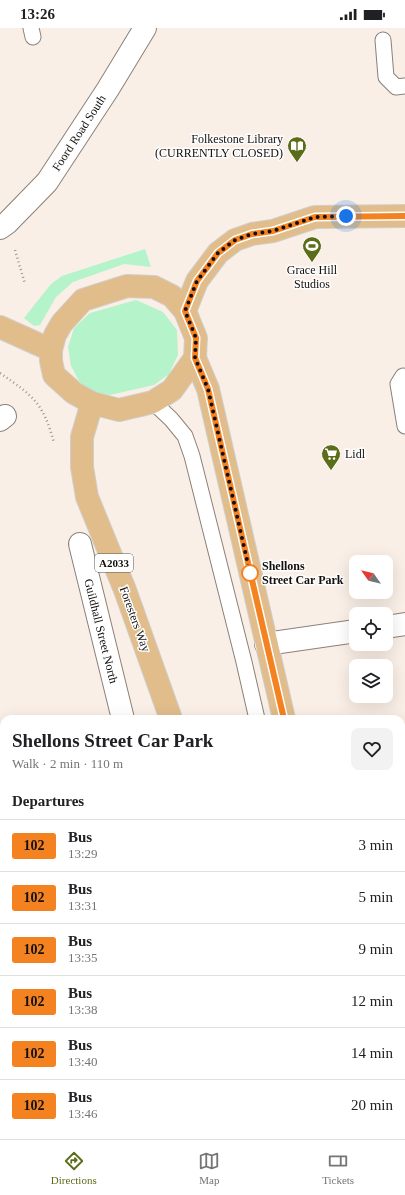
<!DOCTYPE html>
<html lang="en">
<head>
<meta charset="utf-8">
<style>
  :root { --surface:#fff; --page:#f2f2f2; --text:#202124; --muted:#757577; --line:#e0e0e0; --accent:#5b6d19 }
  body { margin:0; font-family:"Times New Roman",serif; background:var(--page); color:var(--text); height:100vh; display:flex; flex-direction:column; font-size:15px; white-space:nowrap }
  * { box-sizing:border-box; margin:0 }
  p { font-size:13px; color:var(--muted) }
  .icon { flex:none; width:22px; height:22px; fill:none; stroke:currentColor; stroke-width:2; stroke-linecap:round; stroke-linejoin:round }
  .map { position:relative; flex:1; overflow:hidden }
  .side { position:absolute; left:0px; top:687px; width:405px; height:424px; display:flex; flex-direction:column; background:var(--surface); border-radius:12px 12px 0 0; box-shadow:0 4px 16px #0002 }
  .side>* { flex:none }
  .badge { padding:0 8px; border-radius:3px; font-size:14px; line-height:26px }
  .needle { width:26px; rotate:304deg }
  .fabs { position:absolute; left:349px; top:527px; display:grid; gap:8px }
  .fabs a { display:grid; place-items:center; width:44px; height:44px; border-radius:8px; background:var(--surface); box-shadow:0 4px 16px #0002; font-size:20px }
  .you { position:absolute; width:20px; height:20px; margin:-10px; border:3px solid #fff; border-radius:50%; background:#1a73e8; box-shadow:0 0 0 6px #1a73e833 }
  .map>.badge { position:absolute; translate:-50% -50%; box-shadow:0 0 0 2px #fff }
  h2 { padding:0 12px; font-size:15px; line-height:36px }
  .round { display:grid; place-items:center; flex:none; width:42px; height:42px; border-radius:8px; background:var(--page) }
  .headline { display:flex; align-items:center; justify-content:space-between; height:68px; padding:0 12px }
  h1 { font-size:19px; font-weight:700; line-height:30px }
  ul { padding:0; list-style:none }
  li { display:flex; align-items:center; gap:12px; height:52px; padding:0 12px; border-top:1px solid var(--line) }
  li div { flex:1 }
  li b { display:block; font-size:15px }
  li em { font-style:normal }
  li .badge { min-width:44px; font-weight:700; text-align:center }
  .status { display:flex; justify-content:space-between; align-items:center; height:28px; padding:0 20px; background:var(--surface); direction:ltr }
  .status svg { height:11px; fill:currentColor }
  .dock { display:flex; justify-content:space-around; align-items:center; height:56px; border-top:1px solid var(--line); background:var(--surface); font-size:11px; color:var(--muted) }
  .dock a { display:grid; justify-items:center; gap:2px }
  .dock .current { color:var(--accent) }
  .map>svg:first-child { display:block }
  .green { fill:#b5f3cb }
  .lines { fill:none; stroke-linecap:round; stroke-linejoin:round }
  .service-casing { stroke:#8b8179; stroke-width:17 }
  .pedestrian-casing { stroke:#8b8179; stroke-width:24 }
  .minor-casing { stroke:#8b8179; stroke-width:24 }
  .primary-casing { stroke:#d0cfce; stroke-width:24 }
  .path { stroke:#9d958e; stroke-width:2.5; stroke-dasharray:1 3; stroke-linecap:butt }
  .service { stroke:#fff; stroke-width:15 }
  .pedestrian { stroke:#fff; stroke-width:22 }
  .minor { stroke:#fff; stroke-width:22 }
  .primary { stroke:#e0bd8a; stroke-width:22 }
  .line-casing { stroke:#fff; stroke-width:9 }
  .line { stroke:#f58220; stroke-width:6 }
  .walk { stroke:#120f0c; stroke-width:4; stroke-dasharray:0 7.2 }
  .stop-dot { fill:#fff; stroke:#f58220; stroke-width:2 }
  .labels { text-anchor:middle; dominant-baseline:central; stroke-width:3; stroke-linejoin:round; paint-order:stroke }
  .shield { fill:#fefefe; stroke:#595755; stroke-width:1 }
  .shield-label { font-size:11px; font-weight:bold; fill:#120f0c }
  .street-label { font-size:12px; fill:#120f0c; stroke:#fefefe }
  .poi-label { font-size:12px; fill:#120f0c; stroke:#fefefe; text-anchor:end }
  .stop-label { font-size:12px; font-weight:bold; fill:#120f0c; stroke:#fefefe; text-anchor:start }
</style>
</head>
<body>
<div class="status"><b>13:26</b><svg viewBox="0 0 49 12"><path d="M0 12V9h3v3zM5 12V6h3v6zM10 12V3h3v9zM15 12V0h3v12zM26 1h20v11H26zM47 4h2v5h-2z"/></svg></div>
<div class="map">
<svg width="405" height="1111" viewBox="0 0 405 1111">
  <rect width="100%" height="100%" fill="#faefe6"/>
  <g class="green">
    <polygon points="145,221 151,239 124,236 73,254 56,269 40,297 34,298 24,290 51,256 62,248"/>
    <polygon points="136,272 163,284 177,302 178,327 169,346 154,357 110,367 90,363 79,353 71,338 68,319 74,300 90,285"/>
  </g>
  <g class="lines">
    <g class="service-casing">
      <g id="service">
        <polyline points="31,0 33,9"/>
        <polyline points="383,12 386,49 396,59 405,58"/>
        <polyline points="403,348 398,356 405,398"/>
        <polyline points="153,374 171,391 185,408 192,428 244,634 257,691"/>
      </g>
    </g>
    <g class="pedestrian-casing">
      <polyline id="pedestrian" points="401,801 405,801"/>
    </g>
    <g class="minor-casing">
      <g id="minor">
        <polyline points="0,200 7,195 47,154 108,61 145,0"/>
        <polyline points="0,392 5,388"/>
        <polyline points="80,516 123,691"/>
        <polyline points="386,599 405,596"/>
        <polyline points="266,616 356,603"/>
        <polyline points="0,817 4,816"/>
        <polyline points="401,1009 405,1009"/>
        <polyline points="0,1060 4,1099"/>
      </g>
    </g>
    <g class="primary-casing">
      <g id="primary">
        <polygon points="127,258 154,259 172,268 185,283 196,310 195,330 172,362 153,374 119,382 92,375 74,365 54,347 51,333 51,322 55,307 62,295 83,272"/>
        <polyline points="185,283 197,253 218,225 235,212 252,206 273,203 315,189 405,188"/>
        <polyline points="0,299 51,322"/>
        <polyline points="195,330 208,361 284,691"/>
        <polyline points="92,375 82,409 82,439 87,469 125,562 171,691"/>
        <polyline points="357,1107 358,1111"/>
        <polyline points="293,1111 294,1107"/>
      </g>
    </g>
    <g class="path">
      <polyline points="15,222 25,256"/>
      <path d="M0 345C33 368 43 374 54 415"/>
      <polyline points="241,1107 241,1111"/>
    </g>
    <use href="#service" class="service"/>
    <use href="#pedestrian" class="pedestrian"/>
    <use href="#minor" class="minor"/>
    <use href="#primary" class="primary"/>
  </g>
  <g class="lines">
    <g class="line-casing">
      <polyline id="line" points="284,691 208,361 195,330 196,310 185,283 197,253 218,225 235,212 252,206 273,203 315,189 405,188"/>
    </g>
    <use href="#line" class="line"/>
    <polyline class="walk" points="250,545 208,361 195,330 196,310 185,283 197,253 218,225 235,212 252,206 273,203 315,189 346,188"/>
  </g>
  <defs>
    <g id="library-pin" transform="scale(1)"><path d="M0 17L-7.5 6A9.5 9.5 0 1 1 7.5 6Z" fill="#5b6d19" stroke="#fefefe"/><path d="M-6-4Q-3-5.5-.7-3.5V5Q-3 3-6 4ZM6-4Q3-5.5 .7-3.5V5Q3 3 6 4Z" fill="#fff"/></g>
    <g id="stadium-pin" transform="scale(1)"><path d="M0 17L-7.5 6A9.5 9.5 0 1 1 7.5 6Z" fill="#5b6d19" stroke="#fefefe"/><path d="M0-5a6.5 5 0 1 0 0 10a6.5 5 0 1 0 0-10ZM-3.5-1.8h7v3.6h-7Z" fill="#fff"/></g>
    <g id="supermarket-pin" transform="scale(1)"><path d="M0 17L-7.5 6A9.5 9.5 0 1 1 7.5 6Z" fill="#5b6d19" stroke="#fefefe"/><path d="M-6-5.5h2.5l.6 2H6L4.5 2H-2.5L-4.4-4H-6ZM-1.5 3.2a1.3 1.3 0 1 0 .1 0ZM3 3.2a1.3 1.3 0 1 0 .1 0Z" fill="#fff"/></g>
  </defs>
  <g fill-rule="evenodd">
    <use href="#library-pin" x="297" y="118"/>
    <use href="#stadium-pin" x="312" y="218"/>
    <use href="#supermarket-pin" x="331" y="426"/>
  </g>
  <circle class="stop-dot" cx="250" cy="545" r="8"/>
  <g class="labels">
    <rect class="shield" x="95" y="526" width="38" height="18" rx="3"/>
    <g class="shield-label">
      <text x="114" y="535">A2033</text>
    </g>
    <g class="street-label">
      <text transform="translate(79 105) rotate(-57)">Foord Road South</text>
      <text transform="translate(135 591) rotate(70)">Foresters Way</text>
      <text transform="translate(101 603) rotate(76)">Guildhall Street North</text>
    </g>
    <g class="poi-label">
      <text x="283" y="111">Folkestone Library<tspan x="283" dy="14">(CURRENTLY CLOSED)</tspan></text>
      <text x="312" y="242" text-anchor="middle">Grace Hill<tspan x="312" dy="14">Studios</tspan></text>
      <text x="345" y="426" text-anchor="start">Lidl</text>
    </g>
    <g class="stop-label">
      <text x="262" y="538">Shellons<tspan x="262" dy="14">Street Car Park</tspan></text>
    </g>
  </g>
</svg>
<div class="fabs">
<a><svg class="needle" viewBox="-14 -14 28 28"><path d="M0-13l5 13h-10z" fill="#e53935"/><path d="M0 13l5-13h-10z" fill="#757577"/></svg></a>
<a><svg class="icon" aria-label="locate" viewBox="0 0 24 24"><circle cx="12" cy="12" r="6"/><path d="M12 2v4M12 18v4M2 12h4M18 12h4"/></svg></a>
<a><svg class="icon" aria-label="layers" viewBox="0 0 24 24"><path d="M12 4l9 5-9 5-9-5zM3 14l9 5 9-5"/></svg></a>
</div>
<div class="you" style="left:346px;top:188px"></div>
<section class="side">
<div class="headline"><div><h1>Shellons Street Car Park</h1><p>Walk · 2 min · 110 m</p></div><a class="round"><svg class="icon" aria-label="heart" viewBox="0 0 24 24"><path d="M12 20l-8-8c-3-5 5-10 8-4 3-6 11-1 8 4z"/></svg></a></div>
<h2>Departures</h2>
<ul>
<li><span class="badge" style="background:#f58220;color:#111">102</span><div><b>Bus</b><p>13:29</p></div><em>3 min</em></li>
<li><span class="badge" style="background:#f58220;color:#111">102</span><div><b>Bus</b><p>13:31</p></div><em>5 min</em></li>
<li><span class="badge" style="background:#f58220;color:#111">102</span><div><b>Bus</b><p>13:35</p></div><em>9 min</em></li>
<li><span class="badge" style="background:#f58220;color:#111">102</span><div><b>Bus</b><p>13:38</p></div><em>12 min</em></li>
<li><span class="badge" style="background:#f58220;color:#111">102</span><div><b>Bus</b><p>13:40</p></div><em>14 min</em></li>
<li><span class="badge" style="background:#f58220;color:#111">102</span><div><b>Bus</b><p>13:46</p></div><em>20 min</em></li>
</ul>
</section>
</div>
<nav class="dock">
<a class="current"><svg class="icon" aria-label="directions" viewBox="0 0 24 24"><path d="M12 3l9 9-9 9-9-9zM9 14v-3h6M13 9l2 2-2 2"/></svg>Directions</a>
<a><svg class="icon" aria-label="map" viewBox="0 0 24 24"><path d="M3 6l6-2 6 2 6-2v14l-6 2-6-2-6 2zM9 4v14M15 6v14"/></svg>Map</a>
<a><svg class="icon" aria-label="tickets" viewBox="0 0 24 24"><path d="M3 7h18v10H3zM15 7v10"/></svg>Tickets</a>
</nav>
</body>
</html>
